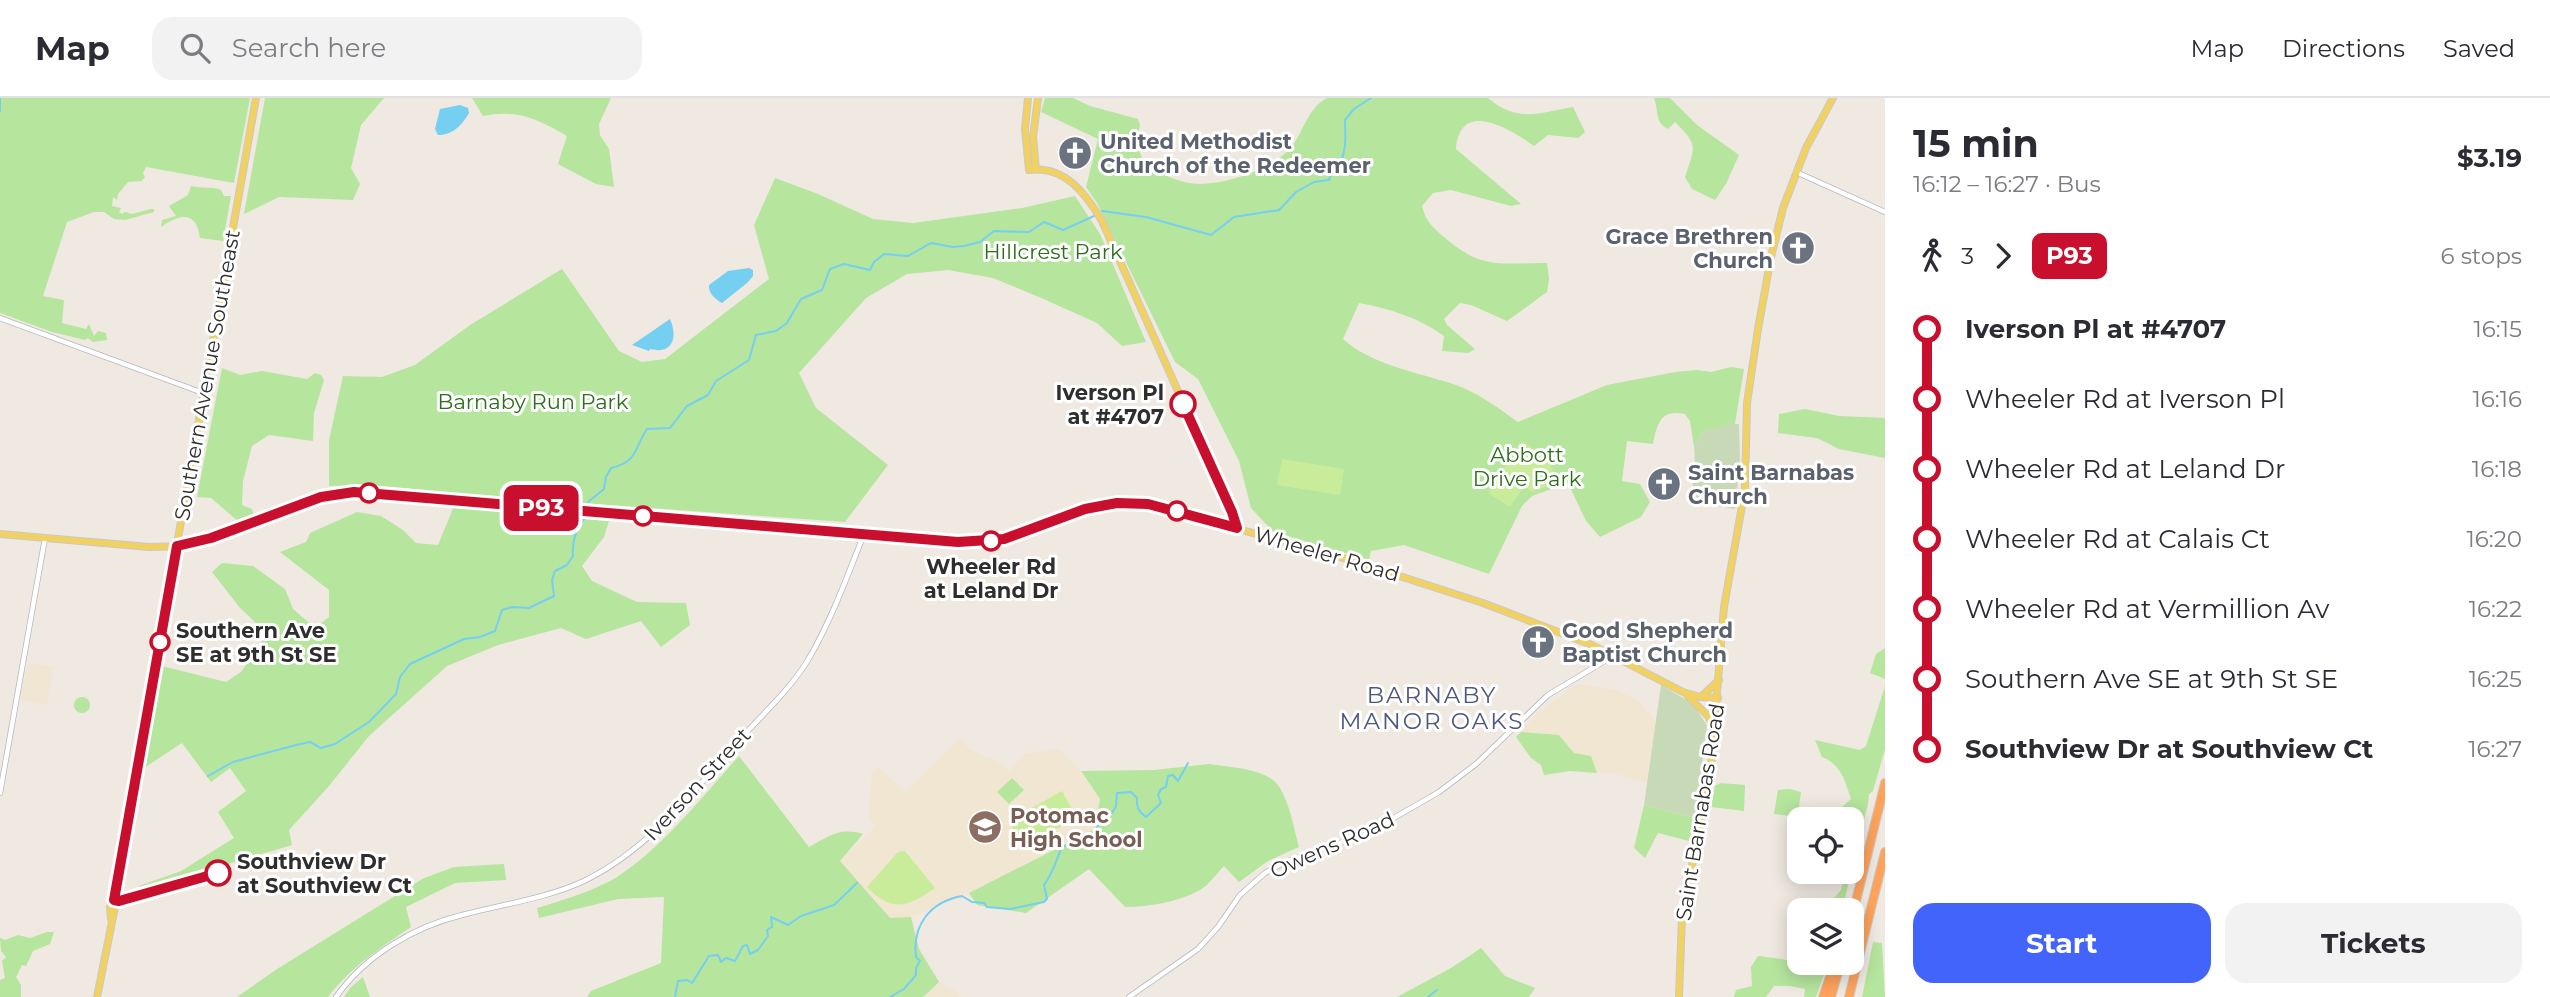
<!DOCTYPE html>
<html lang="en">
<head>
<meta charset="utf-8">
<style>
  :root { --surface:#fff; --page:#f2f2f3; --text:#2b2b33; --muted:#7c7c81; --line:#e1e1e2; --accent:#4264fb }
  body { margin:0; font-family:Montserrat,sans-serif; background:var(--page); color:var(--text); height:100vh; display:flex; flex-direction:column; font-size:26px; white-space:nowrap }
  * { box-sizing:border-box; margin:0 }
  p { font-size:23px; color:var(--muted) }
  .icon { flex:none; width:38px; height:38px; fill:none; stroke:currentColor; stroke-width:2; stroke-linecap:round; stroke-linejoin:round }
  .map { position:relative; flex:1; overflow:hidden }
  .sheet { display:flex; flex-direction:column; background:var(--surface); width:665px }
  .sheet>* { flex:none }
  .badge { padding:0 14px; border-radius:10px; font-size:24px; line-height:46px }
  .buttons { position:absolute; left:1787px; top:709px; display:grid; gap:14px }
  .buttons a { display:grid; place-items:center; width:77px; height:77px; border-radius:14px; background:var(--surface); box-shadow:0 4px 18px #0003; font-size:35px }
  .map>.badge { position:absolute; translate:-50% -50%; box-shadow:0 0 0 4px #fff }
  .legs { display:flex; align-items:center; gap:10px; height:77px; padding:0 28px; font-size:23px }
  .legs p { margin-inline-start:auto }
  .head { display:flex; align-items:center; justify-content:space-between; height:119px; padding:0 28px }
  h1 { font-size:38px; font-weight:700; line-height:52px }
  .primary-button { display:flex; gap:14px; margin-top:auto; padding:14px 28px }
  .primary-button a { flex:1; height:80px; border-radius:21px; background:var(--accent); color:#fff; font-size:28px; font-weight:700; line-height:80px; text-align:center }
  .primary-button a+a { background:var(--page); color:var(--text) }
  ul { padding:0 28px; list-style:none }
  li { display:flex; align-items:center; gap:24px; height:70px; font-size:26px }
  li i { display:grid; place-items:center; width:10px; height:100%; margin:0 9px; background:currentColor }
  li i::after { content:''; width:18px; height:18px; margin:-9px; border:5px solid; border-radius:50%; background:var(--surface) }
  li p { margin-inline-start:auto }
  li:first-child i { background:linear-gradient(#0000 50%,currentColor 0) }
  li:last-child i { background:linear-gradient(currentColor 50%,#0000 0) }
  header { display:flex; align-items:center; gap:42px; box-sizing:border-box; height:98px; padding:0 35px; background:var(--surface); border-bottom:2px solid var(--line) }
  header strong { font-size:33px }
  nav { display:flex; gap:38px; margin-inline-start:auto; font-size:24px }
  .search { width:490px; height:63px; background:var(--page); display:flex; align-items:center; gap:18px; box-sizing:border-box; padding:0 24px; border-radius:21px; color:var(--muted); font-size:26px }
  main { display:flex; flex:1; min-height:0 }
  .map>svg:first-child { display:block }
  .education { fill:#f0e6d1 }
  .green { fill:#b6e59e }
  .cemetery { fill:#c8d9b8 }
  .pitch { fill:#c9ec9a }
  .water { fill:#75cff0 }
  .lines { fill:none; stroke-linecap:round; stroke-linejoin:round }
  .stream { stroke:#75cff0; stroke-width:2 }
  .minor-casing { stroke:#b4b7c1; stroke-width:6 }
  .major-casing { stroke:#c9c9c9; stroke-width:8 }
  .highway-casing { stroke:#c9c9c9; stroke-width:10 }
  .minor { stroke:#fff; stroke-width:4.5 }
  .major { stroke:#f2d163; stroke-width:6 }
  .highway { stroke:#ffa35c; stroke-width:8 }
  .line-1-casing { stroke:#fff; stroke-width:16 }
  .line-1 { stroke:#c8102e; stroke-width:10 }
  .stop-1-dot { fill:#fff; stroke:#c8102e; stroke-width:3.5 }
  .labels { text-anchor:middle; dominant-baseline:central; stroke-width:6; stroke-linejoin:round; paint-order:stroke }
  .worship-label { font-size:21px; font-weight:bold; fill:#5b616d; stroke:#fff; text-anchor:start }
  .park-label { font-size:21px; fill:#2c6e1b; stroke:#fff }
  .street-label { font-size:21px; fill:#2e2e2e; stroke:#fff }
  .stop-label { font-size:21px; font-weight:bold; fill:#2e2e2e; stroke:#fff; text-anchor:start }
  .education-label { font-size:21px; font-weight:bold; fill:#785e54; stroke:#fff; text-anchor:start }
  .neighbourhood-label { font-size:23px; letter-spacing:2px; fill:#4d5680; stroke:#fff }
</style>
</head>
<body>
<header>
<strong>Map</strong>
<div class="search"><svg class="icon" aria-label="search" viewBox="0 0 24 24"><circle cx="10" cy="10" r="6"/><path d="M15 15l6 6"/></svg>Search here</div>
<nav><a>Map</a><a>Directions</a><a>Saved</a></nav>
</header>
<main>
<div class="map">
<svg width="1885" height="899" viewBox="0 0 1885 899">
  <rect width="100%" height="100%" fill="#efe9e1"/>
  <g class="education">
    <polygon points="28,565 53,569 47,607 21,602"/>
    <polygon points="1577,586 1615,592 1638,602 1656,624 1646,685 1612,675 1597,675 1591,658 1574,655 1559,637 1521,634 1537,615"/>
    <polygon points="960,640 970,652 997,663 1009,673 1025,656 1059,651 1077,668 1100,701 1095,731 981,790 911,819 890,820 840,763 876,728 869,720 872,675 878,669 905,694"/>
    <polygon points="939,884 955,893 960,899 923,899"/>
  </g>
  <g class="green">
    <polygon points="0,0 250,0 234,85 146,69 143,75 145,79 141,83 128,84 118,96 117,102 113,99 112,108 121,110 119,114 122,116 125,114 132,116 151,111 154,111 154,114 125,122 114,121 104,114 94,114 67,124 43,198 64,202 62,225 86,231 89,226 94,238 98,233 106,235 107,242 93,244 88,240 85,242 52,234 0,215"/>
    <polygon points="265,0 384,0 361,27 351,70 360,86 353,102 279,99 244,116"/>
    <path d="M472 0H611L599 26 600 37 609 51 614 89 596 86 558 66 567 38C537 21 518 11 483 18Z"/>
    <path d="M1045 0H1073L1090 8 1138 21 1140 27 1136 45 1145 67C1162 76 1180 86 1200 86 1228 86 1276 70 1293 47 1304 31 1309 9 1327 0H1488C1518 25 1538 15 1573 9L1585 34 1578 40 1548 37 1534 48C1510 31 1460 0 1456 51L1521 106 1511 108 1451 92 1433 95 1422 108C1425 122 1433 130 1444 139 1482 172 1499 165 1547 165L1549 181 1547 194 1507 223 1471 207 1460 205 1444 221 1447 227 1475 251 1468 255 1442 253 1444 238C1418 219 1390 211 1359 205L1343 241C1372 267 1416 274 1453 286 1477 294 1497 309 1518 324L1607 287 1675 274 1697 272 1711 274 1731 269 1744 271 1735 326 1703 333 1694 349 1690 323 1685 316C1661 311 1657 325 1653 346L1627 343 1622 383 1640 386 1650 404 1641 419 1600 439 1586 423 1568 385 1532 398 1522 408 1489 476 1404 447 1371 453 1369 462 1274 434 1264 424 1251 410 1239 363 1198 281 1175 264 1097 105 1086 89 1098 41 1041 14Z"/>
    <path d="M1654 0H1670L1697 27 1739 57 1726 86 1715 102 1692 91 1685 79C1695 48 1699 48 1675 24L1668 31C1654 24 1659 12 1654 0Z"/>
    <polygon points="775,80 818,96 873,121 913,125 1022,110 1075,98 1100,136 1146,244 1122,248 1097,225 1039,199 993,180 948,172 907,176 866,200 799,275 816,310 888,367 845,424 497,399 372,387 329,388 329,342 343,278 382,279 415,267 470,227 562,171 619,253 642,264 665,261 769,181 754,127"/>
    <path d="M191 88C202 91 211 88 221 92L224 98H231L223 143 200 140C196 110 177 118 161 129L162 122 176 118 169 108 188 97Z"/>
    <polygon points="222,270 240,277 262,273 307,281 315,275 321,277 324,282 314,315 313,343 269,337 252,348 243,383 242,407 252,411 254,419 239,424 211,400 197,399"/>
    <polygon points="1805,311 1839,318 1885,320 1885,360 1839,351 1817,340 1778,335 1779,316"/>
    <polygon points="454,408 526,415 540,422 556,427 571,420 609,423 604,439 582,468 592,483 637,504 686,505 690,527 661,549 641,523 586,541 561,530 498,547 447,568 369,638 329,688 289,732 292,747 140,792 139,788 181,773 234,740 218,714 246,693 230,670 211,684 182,645 144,670 162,568 226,584 241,574 264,540 254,523 240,510 212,474 222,465 253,468 285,491 293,511 315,530 329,519 329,492 280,454 306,444 310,435 357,414 381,418 403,432 416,445 438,447"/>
    <polygon points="1885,550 1885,581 1870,575 1876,556"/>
    <path d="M1885 588V651L1873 693 1869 696 1868 706 1842 812H1832L1834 800 1841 792 1844 774H1852V721H1814L1774 716 1778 692 1790 691 1801 694 1799 708 1807 713 1834 716 1851 701C1845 683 1841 666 1822 659L1815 642 1860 652 1866 648Z"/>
    <circle cx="82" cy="607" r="8"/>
    <polygon points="1521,634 1559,637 1574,655 1591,658 1597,675 1570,673 1544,677 1541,667 1531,660 1516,639"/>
    <path d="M739 658 809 749C830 738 839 729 863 736L840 763 890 820 911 819 919 851 939 884 923 899H587L591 893 661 865 664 799 618 801 539 820 537 810C561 803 596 792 617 779 664 748 701 700 739 658Z"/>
    <path d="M1209 666C1228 669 1257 670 1273 682 1288 694 1294 731 1299 749L1268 763 1239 784 1224 768C1217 775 1209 787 1200 792 1178 804 1149 809 1125 809L1089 771 1026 815 977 807 969 795 1095 731 1100 701 1081 673 1154 672Z"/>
    <polygon points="1012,680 1024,692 1009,706 997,694"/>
    <polygon points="1721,685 1745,687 1744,713 1711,709 1715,688"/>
    <polygon points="1644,707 1695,720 1689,743 1658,735 1645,760 1634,750"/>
    <path d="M504 766 506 782 455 785 406 809 411 829C380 850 351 869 328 899H237L277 871 424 780 454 769Z"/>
    <polygon points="47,834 54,834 50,846 33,853 26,868 22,867 16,879 21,887 21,899 0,899 0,882 5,880 2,863 6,859 1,853 0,840 5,842 18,837 30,840"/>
    <polygon points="1873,844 1882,845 1885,899 1862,899"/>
    <polygon points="1481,850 1505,878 1535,890 1529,899 1397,899 1451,870"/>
    <polygon points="1758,858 1782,861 1813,869 1818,869 1820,865 1828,865 1816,899 1804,899 1805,891 1790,888 1774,888 1766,899 1734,899 1736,892 1752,888 1751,869"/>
    <polygon points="363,879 370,899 344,899 351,889"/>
  </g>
  <g class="cemetery">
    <polygon points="1730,326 1739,326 1740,362 1735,411 1698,405 1690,377 1695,365 1694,349 1703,333"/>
    <polygon points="1661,587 1692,605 1707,627 1695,720 1644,707"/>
  </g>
  <g class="pitch">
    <polygon points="1522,343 1542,356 1545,355 1557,382 1555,386 1532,394 1524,388 1510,409 1488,395"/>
    <polygon points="1282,361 1344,371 1340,397 1277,387"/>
    <polygon points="1062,693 1077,720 1023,749 1009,723"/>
    <path d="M905 753 935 790C908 809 892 815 867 789L898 754Z"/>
  </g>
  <g class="water">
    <path d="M460 7 468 10 469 15C462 27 453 37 438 37L435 31 440 11Z"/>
    <path d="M749 170 753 172V178L747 185 722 205C716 202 708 195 709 187L728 173Z"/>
    <path d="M670 221C678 239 673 257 650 251L649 253 632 247Z"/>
  </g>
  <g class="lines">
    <g class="stream">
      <polyline points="0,13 0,0"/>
      <path d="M1102 113 1146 119 1211 137 1234 119 1279 112 1296 94 1314 84 1329 82C1331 73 1337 71 1341 63 1347 50 1345 36 1345 22L1354 11 1371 0"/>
      <path d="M588 404 604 391 606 379 611 370C638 364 634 350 647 331L670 330 687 308 708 297 716 283 749 262 756 237 776 233 787 225 801 201 822 192 830 171 844 166 870 172 874 164 884 156 908 158 931 145 953 149 964 148 980 144 994 133 1029 134 1044 124 1063 132 1094 118"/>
      <path d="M208 678 233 664 296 647 310 644 321 650 335 646 369 624 396 596 400 579 410 566 464 541 480 539 495 533 502 512 512 509 529 510 554 498 552 482 555 473 567 467 573 458C572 444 575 431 585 420"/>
      <polyline points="675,899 678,883 687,882 692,885 709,858 718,857 721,864 726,860 735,863 743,848 747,847 750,856 758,852 768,838 767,832 772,829 771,819 788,827 801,818 834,807 857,785"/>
      <path d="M890 899 904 891 916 877V870L920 863 916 859C912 827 930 804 962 798L972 804 984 805 987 809 1010 811 1044 804 1047 801 1044 787C1053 776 1056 762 1062 749L1086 741 1087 735H1096C1100 717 1097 723 1112 715L1116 708 1117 695 1131 694 1137 700C1136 709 1139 714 1146 719L1161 705 1158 697 1161 691 1166 689 1168 678 1173 677 1178 683 1188 665"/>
      <polyline points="1428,899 1437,892"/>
    </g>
    <g class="minor-casing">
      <g id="minor">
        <polyline points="1796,74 1885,114"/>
        <polyline points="0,220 203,295"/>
        <polyline points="0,695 45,440"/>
        <path d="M336 899C365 858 413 829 462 817 503 806 545 801 584 783 650 751 695 691 743 638 765 614 791 590 808 562 831 523 847 479 864 436"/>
        <polyline points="1129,899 1198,851 1218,829 1240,797 1265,775 1285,764 1366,736 1439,694 1476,666 1548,597 1613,558"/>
      </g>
    </g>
    <g class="major-casing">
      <g id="major">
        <path d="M1028 0 1025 31 1029 72C1065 67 1086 96 1102 123L1232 414 1237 430"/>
        <polyline points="1036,71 1033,39 1038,0"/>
        <path d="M0 436 149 449 183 448 211 440 321 399 366 394 971 444C1016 443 1051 419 1093 409 1112 405 1130 405 1148 406L1350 462 1483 505 1592 547 1683 594 1700 599 1718 600"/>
        <polyline points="1687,597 1708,618 1715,632"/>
        <polyline points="1702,598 1719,582"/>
        <polyline points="111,821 110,809 117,785 256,0"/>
        <polyline points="97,899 115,809 114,802"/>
        <polyline points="1679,899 1682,819 1711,668 1724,509 1745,391 1747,305 1758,231 1771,159 1783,110 1806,50 1833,0"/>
      </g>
    </g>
    <g class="highway-casing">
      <g id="highway">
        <polyline points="1852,819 1885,685"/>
        <polyline points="1823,899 1835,864"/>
        <polyline points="1831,899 1841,864"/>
        <polyline points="1849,899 1885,754"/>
      </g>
    </g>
    <use href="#minor" class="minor"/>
    <use href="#major" class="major"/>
    <use href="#highway" class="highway"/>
  </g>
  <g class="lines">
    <g class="line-1-casing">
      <polyline id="line-1" points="218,775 119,803 114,802 177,448 211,440 321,399 354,394 958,444 1004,441 1085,411 1117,405 1148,406 1237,430 1232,414 1183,306"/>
    </g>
    <use href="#line-1" class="line-1"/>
  </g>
  <defs>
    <g id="church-disc" transform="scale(1.75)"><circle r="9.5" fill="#6b7280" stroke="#fff"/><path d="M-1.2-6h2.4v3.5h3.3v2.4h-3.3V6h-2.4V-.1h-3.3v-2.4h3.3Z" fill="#fff"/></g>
    <g id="school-disc" transform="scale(1.75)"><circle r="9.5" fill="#8d6e63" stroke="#fff"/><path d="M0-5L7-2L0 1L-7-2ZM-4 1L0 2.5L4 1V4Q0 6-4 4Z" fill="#fff"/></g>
  </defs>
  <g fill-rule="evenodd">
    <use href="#church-disc" x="1075" y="55"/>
    <use href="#church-disc" x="1798" y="150"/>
    <use href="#church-disc" x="1664" y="386"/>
    <use href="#church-disc" x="1538" y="544"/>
    <use href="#school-disc" x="985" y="729"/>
  </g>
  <g class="stop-1-dot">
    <circle cx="1183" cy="306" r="12"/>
    <circle cx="369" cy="395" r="9"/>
    <circle cx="1177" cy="413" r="9"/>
    <circle cx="643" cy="418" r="9"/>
    <circle cx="991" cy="443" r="9"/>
    <circle cx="160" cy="544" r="9"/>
    <circle cx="218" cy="775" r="12"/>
  </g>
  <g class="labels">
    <g class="worship-label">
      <text x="1100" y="43">United Methodist<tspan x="1100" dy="24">Church of the Redeemer</tspan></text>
      <text x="1773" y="138" text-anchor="end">Grace Brethren<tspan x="1773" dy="24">Church</tspan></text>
      <text x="1688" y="374">Saint Barnabas<tspan x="1688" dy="24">Church</tspan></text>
      <text x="1562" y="532">Good Shepherd<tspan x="1562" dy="24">Baptist Church</tspan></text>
    </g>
    <g class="park-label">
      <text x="1053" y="153">Hillcrest Park</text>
      <text x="533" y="303">Barnaby Run Park</text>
      <text x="1527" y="356">Abbott<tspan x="1527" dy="24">Drive Park</tspan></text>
    </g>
    <g class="street-label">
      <text transform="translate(207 277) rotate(-80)">Southern Avenue Southeast</text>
      <text transform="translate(1327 456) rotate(16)">Wheeler Road</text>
      <text transform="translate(697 686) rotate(-47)">Iverson Street</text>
      <text transform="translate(1700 714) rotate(-81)">Saint Barnabas Road</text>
      <text transform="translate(1332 747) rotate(-24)">Owens Road</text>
    </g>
    <g class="stop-label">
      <text x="1164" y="294" text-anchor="end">Iverson Pl<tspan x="1164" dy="24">at #4707</tspan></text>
      <text x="991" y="468" text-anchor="middle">Wheeler Rd<tspan x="991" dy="24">at Leland Dr</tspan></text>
      <text x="176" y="532">Southern Ave<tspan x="176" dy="24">SE at 9th St SE</tspan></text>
      <text x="237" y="763">Southview Dr<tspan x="237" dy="24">at Southview Ct</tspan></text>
    </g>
    <g class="education-label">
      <text x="1010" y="717">Potomac<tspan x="1010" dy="24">High School</tspan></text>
    </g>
    <g class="neighbourhood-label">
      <text x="1432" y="597">BARNABY<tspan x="1432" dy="26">MANOR OAKS</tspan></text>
    </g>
  </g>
</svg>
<div class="buttons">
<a><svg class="icon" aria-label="locate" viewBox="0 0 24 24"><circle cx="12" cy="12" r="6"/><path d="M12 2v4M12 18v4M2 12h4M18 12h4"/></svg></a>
<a><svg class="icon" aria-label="layers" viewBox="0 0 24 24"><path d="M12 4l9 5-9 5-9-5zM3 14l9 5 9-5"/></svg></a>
</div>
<b class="badge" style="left:541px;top:410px;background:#c8102e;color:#fff">P93</b>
</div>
<section class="sheet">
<div class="head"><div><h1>15 min</h1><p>16:12 – 16:27 · Bus</p></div><b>$3.19</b></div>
<div class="legs"><svg class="icon" aria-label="walk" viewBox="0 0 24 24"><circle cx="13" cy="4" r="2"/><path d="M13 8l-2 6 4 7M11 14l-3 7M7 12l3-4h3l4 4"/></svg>3<svg class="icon" aria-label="forward" viewBox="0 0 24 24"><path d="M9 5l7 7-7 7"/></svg><b class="badge" style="background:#c8102e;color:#fff">P93</b><p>6 stops</p></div>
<ul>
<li><i style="color:#c8102e"></i><b>Iverson Pl at #4707</b><p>16:15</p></li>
<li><i style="color:#c8102e"></i><span>Wheeler Rd at Iverson Pl</span><p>16:16</p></li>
<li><i style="color:#c8102e"></i><span>Wheeler Rd at Leland Dr</span><p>16:18</p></li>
<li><i style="color:#c8102e"></i><span>Wheeler Rd at Calais Ct</span><p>16:20</p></li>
<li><i style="color:#c8102e"></i><span>Wheeler Rd at Vermillion Av</span><p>16:22</p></li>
<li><i style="color:#c8102e"></i><span>Southern Ave SE at 9th St SE</span><p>16:25</p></li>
<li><i style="color:#c8102e"></i><b>Southview Dr at Southview Ct</b><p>16:27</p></li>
</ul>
<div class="primary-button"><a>Start</a><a>Tickets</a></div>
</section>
</main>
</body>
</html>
